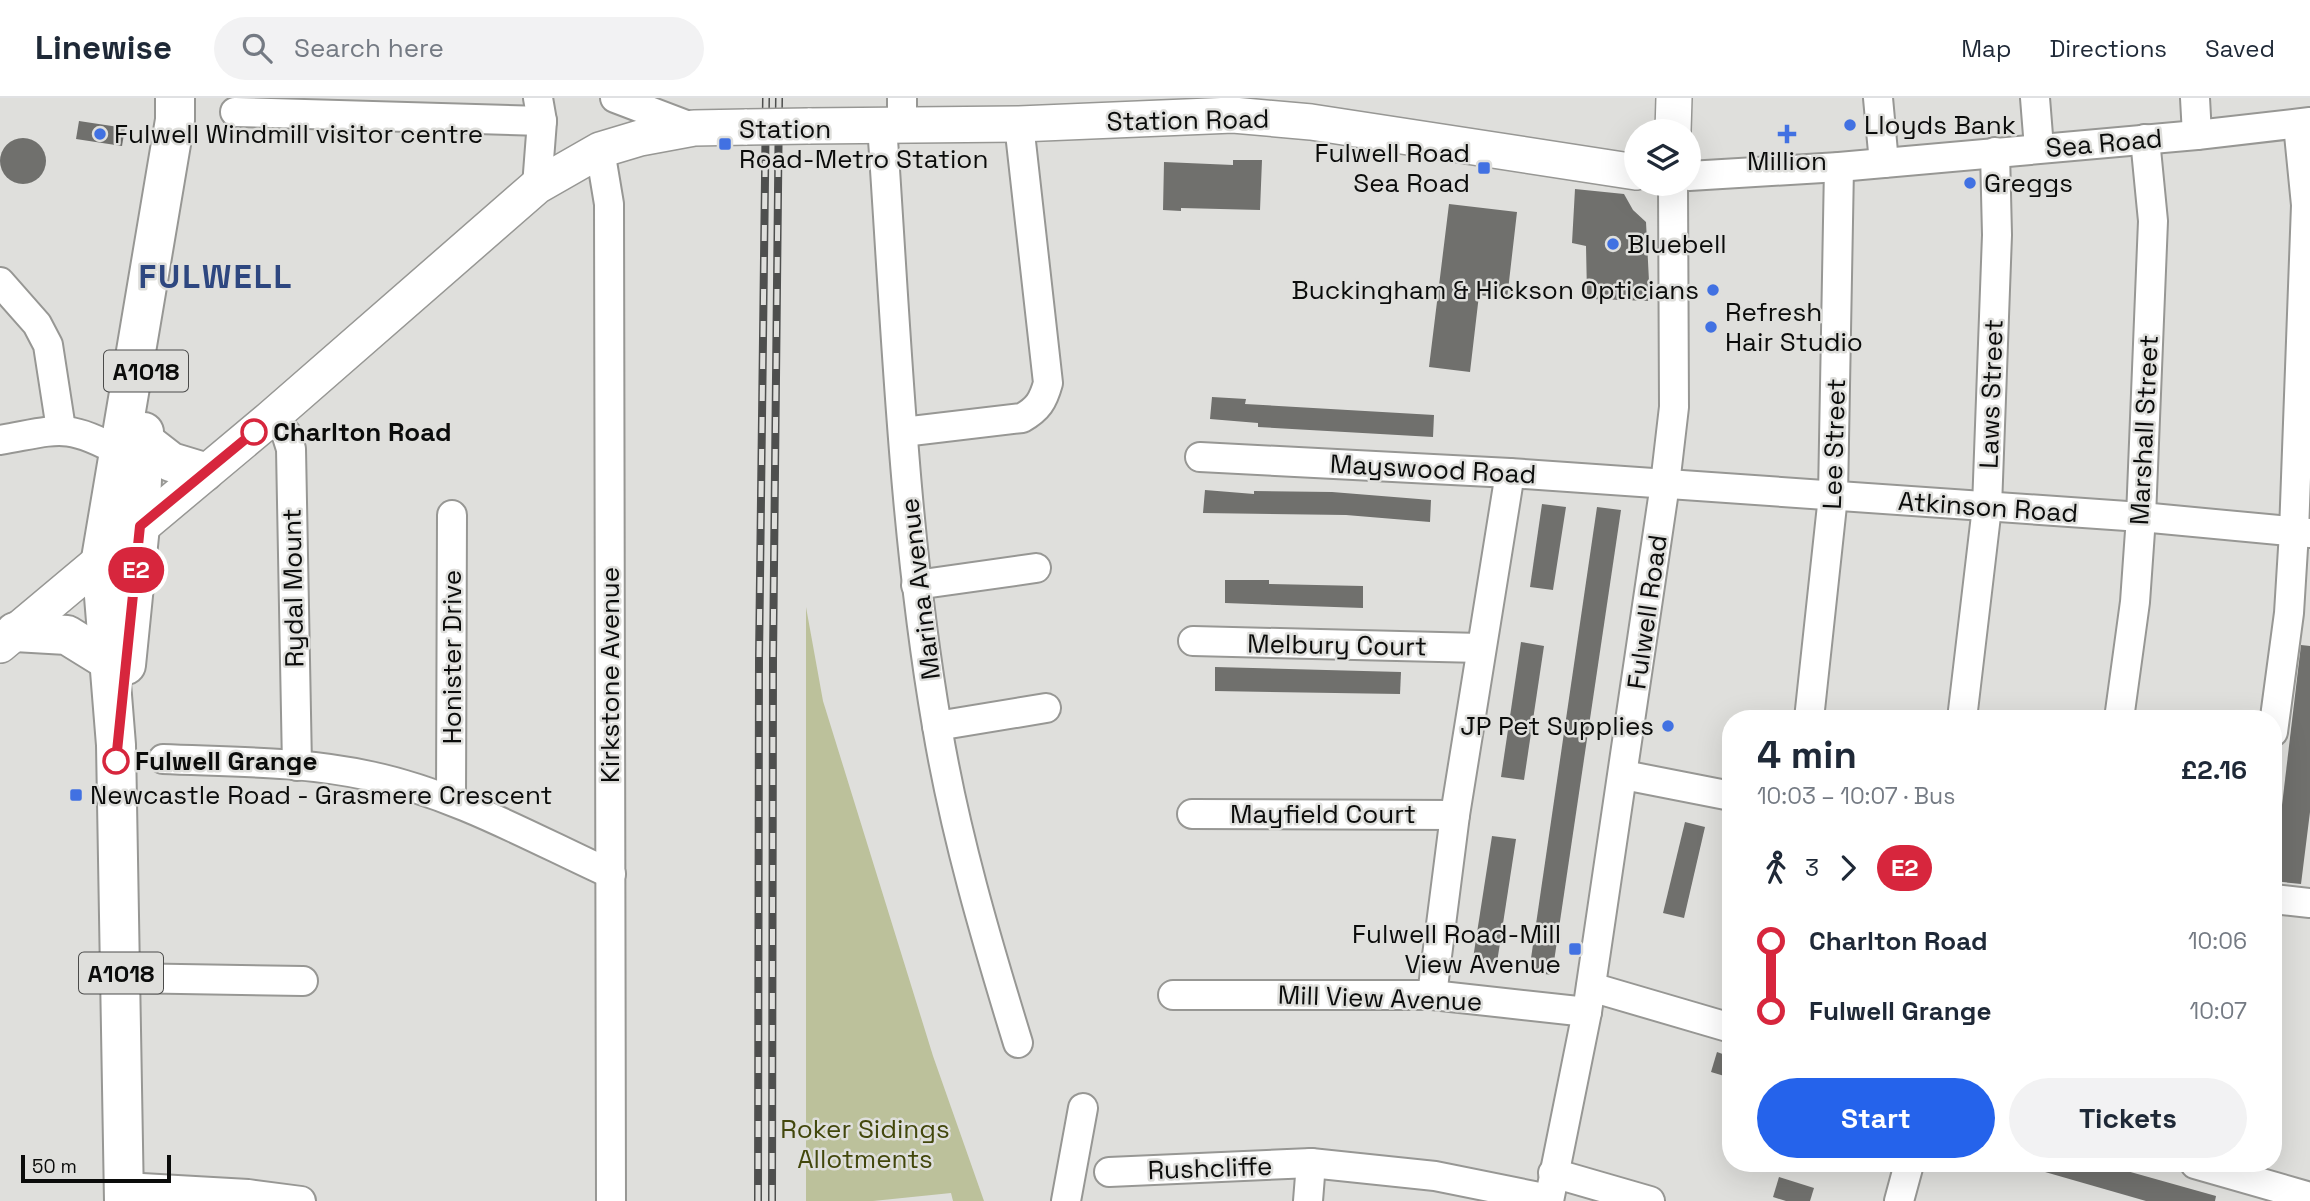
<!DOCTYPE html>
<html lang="en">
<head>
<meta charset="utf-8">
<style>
  :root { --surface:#fff; --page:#f2f2f3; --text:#1f2937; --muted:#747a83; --line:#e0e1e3; --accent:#2563eb }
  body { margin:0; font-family:"Space Grotesk",sans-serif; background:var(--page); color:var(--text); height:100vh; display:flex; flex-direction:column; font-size:26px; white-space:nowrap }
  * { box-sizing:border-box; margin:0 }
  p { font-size:23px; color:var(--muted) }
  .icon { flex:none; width:38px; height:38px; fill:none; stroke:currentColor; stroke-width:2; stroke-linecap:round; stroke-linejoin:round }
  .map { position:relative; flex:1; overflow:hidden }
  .side { position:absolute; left:1722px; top:612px; width:560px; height:462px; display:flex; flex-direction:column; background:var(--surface); border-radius:28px; box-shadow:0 7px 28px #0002 }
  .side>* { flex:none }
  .badge { padding:0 14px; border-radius:23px; font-size:24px; line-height:46px }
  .tools { position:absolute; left:1624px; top:21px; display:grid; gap:14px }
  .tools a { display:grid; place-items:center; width:77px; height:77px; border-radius:50%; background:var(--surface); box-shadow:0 7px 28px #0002; font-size:35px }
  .scale { position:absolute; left:21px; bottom:18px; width:150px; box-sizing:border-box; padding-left:7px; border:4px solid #0b0c0b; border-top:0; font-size:19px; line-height:24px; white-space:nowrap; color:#0b0c0b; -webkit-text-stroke:5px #dfdfdc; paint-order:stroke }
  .map>.badge { position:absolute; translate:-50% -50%; box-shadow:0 0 0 4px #fff }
  .legs { display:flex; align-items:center; gap:10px; height:77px; padding:0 35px; font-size:23px }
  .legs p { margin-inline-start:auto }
  .headline { display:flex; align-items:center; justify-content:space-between; height:119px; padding:0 35px }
  h1 { font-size:38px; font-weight:700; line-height:52px }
  .cta { display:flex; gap:14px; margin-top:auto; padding:14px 35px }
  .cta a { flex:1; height:80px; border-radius:42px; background:var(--accent); color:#fff; font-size:28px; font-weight:700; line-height:80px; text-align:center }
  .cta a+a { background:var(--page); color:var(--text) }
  ul { padding:0 35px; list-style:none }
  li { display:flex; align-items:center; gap:24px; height:70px; font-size:26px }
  li i { display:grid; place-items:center; width:10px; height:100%; margin:0 9px; background:currentColor }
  li i::after { content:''; width:18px; height:18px; margin:-9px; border:5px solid; border-radius:50%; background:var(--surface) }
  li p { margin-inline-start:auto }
  li:first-child i { background:linear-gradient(#0000 50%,currentColor 0) }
  li:last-child i { background:linear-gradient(currentColor 50%,#0000 0) }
  header { display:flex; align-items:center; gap:42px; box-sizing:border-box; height:98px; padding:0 35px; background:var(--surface); border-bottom:2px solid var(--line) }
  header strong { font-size:33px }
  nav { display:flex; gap:38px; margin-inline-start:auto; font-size:24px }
  .search { width:490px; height:63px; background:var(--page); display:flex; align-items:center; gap:18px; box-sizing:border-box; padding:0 24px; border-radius:38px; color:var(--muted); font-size:26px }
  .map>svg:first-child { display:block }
  .green { fill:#bcc19b }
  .building { fill:#70706d }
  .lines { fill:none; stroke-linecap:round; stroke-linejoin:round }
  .minor-casing { stroke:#979794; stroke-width:32 }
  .major-casing { stroke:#979794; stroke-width:38 }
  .highway-casing { stroke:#979794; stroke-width:42 }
  .minor { stroke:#fff; stroke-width:28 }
  .major { stroke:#fff; stroke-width:35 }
  .highway { stroke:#fff; stroke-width:38 }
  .rail-casing { stroke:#4e4f4e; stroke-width:8 }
  .rail { stroke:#dfdfdc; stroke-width:5; stroke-dasharray:16; stroke-linecap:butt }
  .major-bridge-casing { stroke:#979794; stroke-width:38; stroke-linecap:butt }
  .major-bridge { stroke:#fff; stroke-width:35 }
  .line-1-casing { stroke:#fff; stroke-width:16 }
  .line-1 { stroke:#d7263d; stroke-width:10 }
  .poi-dot { fill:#4171e2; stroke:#dfdfdc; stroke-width:2.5 }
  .stop-1-dot { fill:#fff; stroke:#d7263d; stroke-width:3.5 }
  .labels { text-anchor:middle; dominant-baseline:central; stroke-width:5; stroke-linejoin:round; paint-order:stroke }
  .shield { fill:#dfdfdc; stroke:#4b4b4a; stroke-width:2 }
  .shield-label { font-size:24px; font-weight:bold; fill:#0b0c0b }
  .street-label { font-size:26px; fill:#0b0c0b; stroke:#dfdfdc }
  .poi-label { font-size:26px; fill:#0b0c0b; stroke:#dfdfdc; text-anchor:start }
  .stop-label { font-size:26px; font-weight:bold; fill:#0b0c0b; stroke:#dfdfdc; text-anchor:start }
  .park-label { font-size:26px; fill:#42470c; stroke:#dfdfdc }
  .district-label { font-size:33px; font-weight:bold; letter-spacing:2px; fill:#2e4780; stroke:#dfdfdc }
</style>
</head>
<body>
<header>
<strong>Linewise</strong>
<div class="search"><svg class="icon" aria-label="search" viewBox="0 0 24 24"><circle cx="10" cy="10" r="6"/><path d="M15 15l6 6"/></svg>Search here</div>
<nav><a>Map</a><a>Directions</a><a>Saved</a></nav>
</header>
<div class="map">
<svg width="2310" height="1103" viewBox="0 0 2310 1103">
  <rect width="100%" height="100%" fill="#dfdfdc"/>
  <polygon class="green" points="806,509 823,603 933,958 984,1103 953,1103 951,1095 873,1103 806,1103"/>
  <g class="building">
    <polygon points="79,23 125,30 122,48 76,41"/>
    <circle cx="23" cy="63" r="23"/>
    <polygon points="1233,62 1262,62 1260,112 1181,110 1181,113 1163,112 1164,64 1233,67"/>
    <polygon points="1575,91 1624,96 1633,112 1646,124 1650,203 1593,201 1587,196 1586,148 1572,145"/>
    <polygon points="1449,106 1517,114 1507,201 1479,197 1470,274 1429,269"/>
    <polygon points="1212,299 1246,301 1245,306 1434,317 1433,339 1258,329 1258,325 1210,321"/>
    <polygon points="1205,392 1254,396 1254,393 1332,394 1431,402 1430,424 1346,417 1203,415"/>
    <polygon points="1542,406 1566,409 1553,492 1530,489"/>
    <polygon points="1597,409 1621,412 1552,877 1529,874"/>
    <polygon points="1225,482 1269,482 1269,486 1363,488 1363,510 1225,505"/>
    <polygon points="1521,544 1544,548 1524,682 1501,679"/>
    <polygon points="2301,547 2310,548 2310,714 2301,786 2273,783"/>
    <polygon points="1215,569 1401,574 1400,596 1215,593"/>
    <polygon points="1685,724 1705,729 1684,820 1663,815"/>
    <polygon points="1492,738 1516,741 1496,871 1472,867"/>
    <polygon points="1717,954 1731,959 1731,980 1711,974"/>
    <polygon points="2032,1066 2102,1066 2216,1098 2215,1103 2146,1103 2031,1070"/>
    <polygon points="1779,1079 1814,1090 1810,1103 1786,1103 1773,1099"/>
  </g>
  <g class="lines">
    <g class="minor-casing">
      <g id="minor">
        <polyline points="615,0 694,30"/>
        <polyline points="902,0 902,27"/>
        <polyline points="1878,0 1884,65"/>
        <polyline points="2035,0 2039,50"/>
        <polyline points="2195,0 2197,37"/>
        <polyline points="235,14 542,23"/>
        <path d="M882 27C896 227 903 430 937 628 955 736 986 841 1018 945"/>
        <polyline points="600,52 609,106 611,1103"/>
        <polyline points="1689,78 1839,69 2197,37 2310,24"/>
        <polyline points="537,88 542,23 538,0"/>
        <polyline points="0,184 37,226 48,247 61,331"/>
        <polyline points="271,320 286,335 291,351 297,668"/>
        <path d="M903 334 1022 320C1038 311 1043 303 1048 285L1019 26"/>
        <path d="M0 342C58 332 66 324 120 354"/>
        <polyline points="1200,359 1510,375 2141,419 2310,435"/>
        <polyline points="916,487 1036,470"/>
        <polyline points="1193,543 1481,550"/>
        <polyline points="1809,621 1833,398 1839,69"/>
        <polyline points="1962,621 1987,409 1997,137 1995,54"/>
        <polyline points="2119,621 2135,504 2141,419 2153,123 2145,41"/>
        <polyline points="937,628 1046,610"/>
        <polyline points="2273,634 2289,515 2294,434 2306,107 2298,26"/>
        <path d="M163 661C231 664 302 663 370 678 455 696 532 740 611 776"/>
        <polyline points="1624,677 1731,698"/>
        <polyline points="451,701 452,417"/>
        <polyline points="1192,716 1455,717"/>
        <polyline points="2273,801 2310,805"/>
        <polyline points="121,880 303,883"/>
        <polyline points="1591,889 1731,930"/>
        <polyline points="1173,897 1432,897 1587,914"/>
        <polyline points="1432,897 1455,717 1510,375"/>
        <polyline points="2195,1066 2310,1099"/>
        <polyline points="1109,1074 1311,1065 1435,1078 1549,1101"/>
        <polyline points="1553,1075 1650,1103"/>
        <polyline points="124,1089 248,1096 301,1103"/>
        <polyline points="1066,1103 1083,1010"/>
        <polyline points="1308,1103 1311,1065"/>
        <polyline points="1549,1103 1587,914 1665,386 1674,309 1673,86"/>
        <polyline points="1899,1103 1909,1066"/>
      </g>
    </g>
    <g class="major-casing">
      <g id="major">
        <polyline points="808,28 1019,26 1233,17 1311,24 1636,74"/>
        <polyline points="1673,33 1674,0"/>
        <polyline points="0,547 271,320 537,88 600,52 640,40 694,30 747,29"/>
      </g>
    </g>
    <g class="highway-casing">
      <g id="highway">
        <polyline points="144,343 171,364 204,374"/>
        <polyline points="15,534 67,537 109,563"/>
        <polyline points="126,567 140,428 144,334"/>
        <polyline points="124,1103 116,647 101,461 175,22 175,0"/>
      </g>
    </g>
    <use href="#minor" class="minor"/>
    <use href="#major" class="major"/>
    <use href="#highway" class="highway"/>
    <g class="rail-casing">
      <g id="rail">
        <polyline points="758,1103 759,561 766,0"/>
        <polyline points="772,1103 773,561 779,0"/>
      </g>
    </g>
    <use href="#rail" class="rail"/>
    <g class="major-bridge-casing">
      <polyline id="major-bridge" points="747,29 808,28"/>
    </g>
    <use href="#major-bridge" class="major-bridge"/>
  </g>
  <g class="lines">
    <g class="line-1-casing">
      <polyline id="line-1" points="116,663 140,428 254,334"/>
    </g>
    <use href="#line-1" class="line-1"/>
  </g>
  <g class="poi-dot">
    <circle cx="1850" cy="27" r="7"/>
    <circle cx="100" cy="36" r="7"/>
    <path d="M1783.5 25.5h7v7h7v7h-7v7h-7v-7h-7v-7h7z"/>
    <rect x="718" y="39" width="14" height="14" rx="3.5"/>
    <rect x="1477" y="63" width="14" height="14" rx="3.5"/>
    <circle cx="1970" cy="85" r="7"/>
    <circle cx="1613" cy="146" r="7"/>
    <circle cx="1713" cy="192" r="7"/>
    <circle cx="1711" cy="229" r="7"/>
    <circle cx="1668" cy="628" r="7"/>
    <rect x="69" y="690" width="14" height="14" rx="3.5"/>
    <rect x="1568" y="844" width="14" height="14" rx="3.5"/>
  </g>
  <g class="stop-1-dot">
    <circle cx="254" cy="334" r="12"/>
    <circle cx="116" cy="663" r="12"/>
  </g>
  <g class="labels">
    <g class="shield">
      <rect x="104" y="252.5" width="84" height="41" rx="5"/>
      <rect x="79" y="854.5" width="84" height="41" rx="5"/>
    </g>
    <g class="shield-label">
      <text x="146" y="273">A1018</text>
      <text x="121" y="875">A1018</text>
    </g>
    <g class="street-label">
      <text transform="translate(1188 22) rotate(-1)">Station Road</text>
      <text transform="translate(2104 45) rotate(-5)">Sea Road</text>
      <text transform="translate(1991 296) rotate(-88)">Laws Street</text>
      <text transform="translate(2144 332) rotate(-87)">Marshall Street</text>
      <text transform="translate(1834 346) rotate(-88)">Lee Street</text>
      <text transform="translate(1433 371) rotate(3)">Mayswood Road</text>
      <text transform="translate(1988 409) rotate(4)">Atkinson Road</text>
      <text transform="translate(293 490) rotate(-91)">Rydal Mount</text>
      <text transform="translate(920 491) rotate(-97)">Marina Avenue</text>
      <text transform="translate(1647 514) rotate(-82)">Fulwell Road</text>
      <text transform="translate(1337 547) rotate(1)">Melbury Court</text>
      <text transform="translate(452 559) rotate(-90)">Honister Drive</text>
      <text transform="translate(610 577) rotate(-90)">Kirkstone Avenue</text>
      <text x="1323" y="716">Mayfield Court</text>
      <text transform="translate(1380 900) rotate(2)">Mill View Avenue</text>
      <text transform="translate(1210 1070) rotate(-2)">Rushcliffe</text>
    </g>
    <g class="poi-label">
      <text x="1864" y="27">Lloyds Bank</text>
      <text x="739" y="31">Station<tspan x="739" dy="30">Road-Metro Station</tspan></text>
      <text x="114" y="36">Fulwell Windmill visitor centre</text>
      <text x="1470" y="55" text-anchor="end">Fulwell Road<tspan x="1470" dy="30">Sea Road</tspan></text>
      <text x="1787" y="63" text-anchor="middle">Million</text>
      <text x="1984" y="85">Greggs</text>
      <text x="1627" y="146">Bluebell</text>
      <text x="1699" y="192" text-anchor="end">Buckingham &amp; Hickson Opticians</text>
      <text x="1725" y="214">Refresh<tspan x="1725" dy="30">Hair Studio</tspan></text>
      <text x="1654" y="628" text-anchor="end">JP Pet Supplies</text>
      <text x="90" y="697">Newcastle Road - Grasmere Crescent</text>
      <text x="1561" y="836" text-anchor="end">Fulwell Road-Mill<tspan x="1561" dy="30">View Avenue</tspan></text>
    </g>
    <g class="stop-label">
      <text x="273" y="334">Charlton Road</text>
      <text x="135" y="663">Fulwell Grange</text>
    </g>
    <g class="park-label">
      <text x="865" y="1031">Roker Sidings<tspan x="865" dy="30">Allotments</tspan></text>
    </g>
    <g class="district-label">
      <text x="216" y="179">FULWELL</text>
    </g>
  </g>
</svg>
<div class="tools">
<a><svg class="icon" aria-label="layers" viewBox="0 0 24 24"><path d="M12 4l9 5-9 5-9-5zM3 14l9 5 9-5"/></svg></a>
</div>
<div class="scale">50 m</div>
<b class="badge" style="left:136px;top:472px;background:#d7263d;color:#fff">E2</b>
<section class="side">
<div class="headline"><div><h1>4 min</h1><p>10:03 – 10:07 · Bus</p></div><b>£2.16</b></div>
<div class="legs"><svg class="icon" aria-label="walk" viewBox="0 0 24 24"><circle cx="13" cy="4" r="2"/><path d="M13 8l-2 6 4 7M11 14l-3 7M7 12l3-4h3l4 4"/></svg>3<svg class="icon" aria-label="forward" viewBox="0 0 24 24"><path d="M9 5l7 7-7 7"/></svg><b class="badge" style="background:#d7263d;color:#fff">E2</b></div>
<ul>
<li><i style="color:#d7263d"></i><b>Charlton Road</b><p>10:06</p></li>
<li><i style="color:#d7263d"></i><b>Fulwell Grange</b><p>10:07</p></li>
</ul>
<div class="cta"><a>Start</a><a>Tickets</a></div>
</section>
</div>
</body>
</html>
